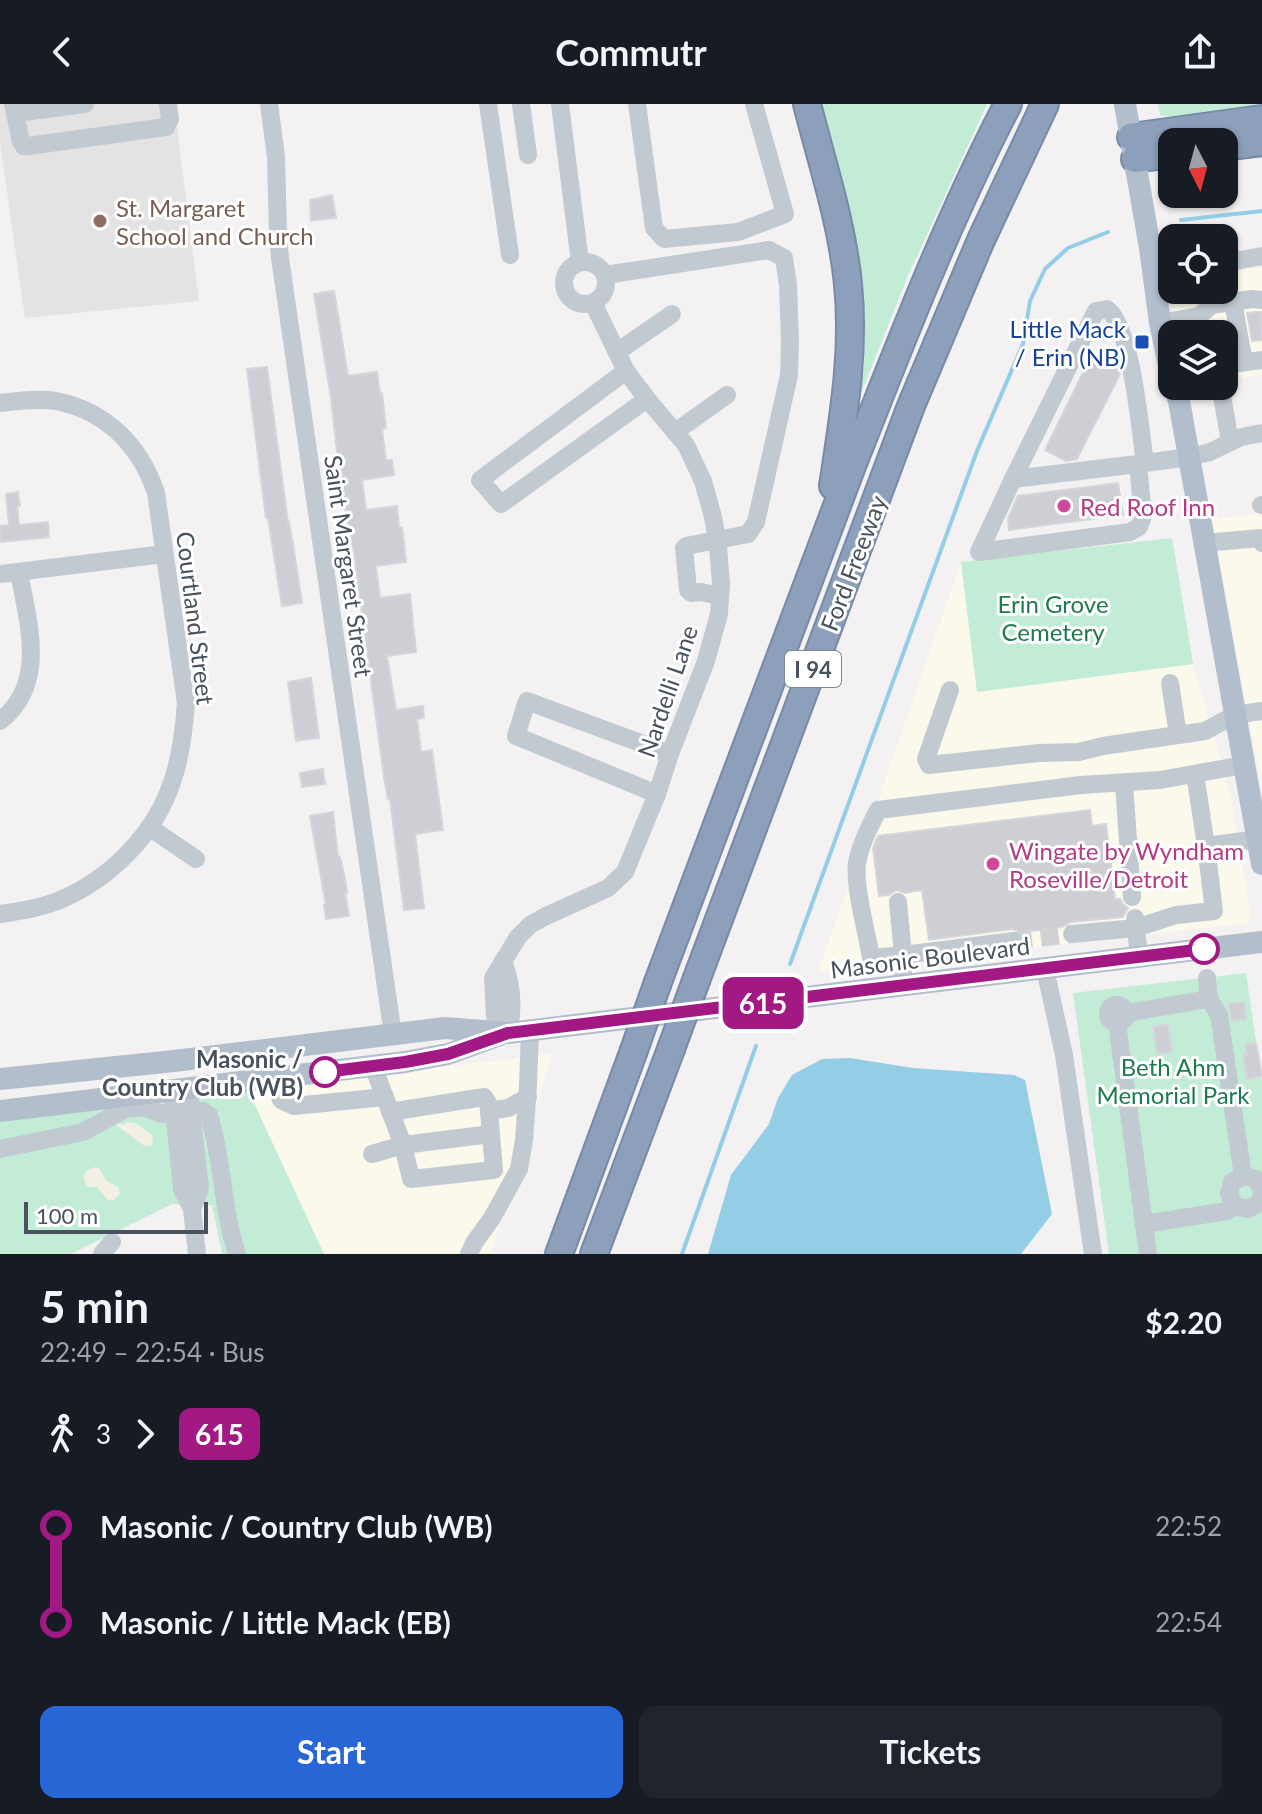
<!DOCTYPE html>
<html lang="en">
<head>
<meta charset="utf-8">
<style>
  :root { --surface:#171b24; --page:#20242c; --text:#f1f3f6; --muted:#9ea1a6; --accent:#2866d6 }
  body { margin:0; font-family:Lato,sans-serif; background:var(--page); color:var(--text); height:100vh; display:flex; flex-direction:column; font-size:30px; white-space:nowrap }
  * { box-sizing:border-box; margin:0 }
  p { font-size:26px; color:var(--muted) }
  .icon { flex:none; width:44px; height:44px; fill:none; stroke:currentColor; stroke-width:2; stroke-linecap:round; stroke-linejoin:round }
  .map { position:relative; height:1150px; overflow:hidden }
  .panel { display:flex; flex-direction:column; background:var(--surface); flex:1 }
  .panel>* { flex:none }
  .badge { padding:0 16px; border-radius:12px; font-size:28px; line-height:52px }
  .needle { width:52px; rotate:174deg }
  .fabs { position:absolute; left:1158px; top:24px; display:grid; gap:16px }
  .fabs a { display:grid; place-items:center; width:80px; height:80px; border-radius:16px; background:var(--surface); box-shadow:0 2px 6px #0004; font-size:40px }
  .scale { position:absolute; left:24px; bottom:20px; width:184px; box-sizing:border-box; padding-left:8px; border:4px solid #4a525d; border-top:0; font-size:22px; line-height:28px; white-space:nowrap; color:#4a525d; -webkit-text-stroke:6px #fff; paint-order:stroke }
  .map>.badge { position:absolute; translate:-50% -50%; box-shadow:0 0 0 4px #fff }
  .legs { display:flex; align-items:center; gap:12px; height:88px; padding:0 40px; font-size:26px }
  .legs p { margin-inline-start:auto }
  .headline { display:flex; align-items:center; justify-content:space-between; height:136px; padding:0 40px }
  h1 { font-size:44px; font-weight:700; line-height:60px }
  .primary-button { display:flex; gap:16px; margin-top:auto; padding:16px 40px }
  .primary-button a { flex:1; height:92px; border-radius:16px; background:var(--accent); color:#fff; font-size:32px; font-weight:700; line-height:92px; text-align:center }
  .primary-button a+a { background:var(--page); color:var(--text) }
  ul { padding:0 40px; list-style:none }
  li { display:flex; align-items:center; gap:28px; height:96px; font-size:30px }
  li i { display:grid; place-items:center; width:12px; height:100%; margin:0 10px; background:currentColor }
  li i::after { content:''; width:20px; height:20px; margin:-10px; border:6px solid; border-radius:50%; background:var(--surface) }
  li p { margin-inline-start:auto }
  li:first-child i { background:linear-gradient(#0000 50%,currentColor 0) }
  li:last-child i { background:linear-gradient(currentColor 50%,#0000 0) }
  header { display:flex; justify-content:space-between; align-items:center; height:104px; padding:0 40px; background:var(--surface); font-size:36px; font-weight:700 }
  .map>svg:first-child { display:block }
  .commercial { fill:#fbf8ec }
  .education { fill:#e4e2e2 }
  .green { fill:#c3ecd6 }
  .sand { fill:#f2efe3 }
  .water { fill:#94cee6 }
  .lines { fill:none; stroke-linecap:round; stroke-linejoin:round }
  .stream { stroke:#94cee6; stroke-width:4 }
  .building { fill:#cecfd5; stroke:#d5d6db; stroke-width:2 }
  .minor-tunnel { stroke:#d1d1d3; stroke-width:18; stroke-dasharray:18 9; stroke-linecap:butt }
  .highway-casing { stroke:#788aa7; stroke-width:30 }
  .minor { stroke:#c2cad1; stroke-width:18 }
  .major { stroke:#b3becd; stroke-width:22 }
  .highway { stroke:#8c9fbb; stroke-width:26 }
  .highway-bridge-casing { stroke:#788aa7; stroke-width:30; stroke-linecap:butt }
  .highway-bridge { stroke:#8c9fbb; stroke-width:26 }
  .line-1-casing { stroke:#fff; stroke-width:18 }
  .line-1 { stroke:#a31984; stroke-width:12 }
  .education-dot { fill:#8d6e63; stroke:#fff; stroke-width:3 }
  .transit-dot { fill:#1a4fb4; stroke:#fff; stroke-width:3 }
  .hotel-dot { fill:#d1479c; stroke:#fff; stroke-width:3 }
  .stop-1-dot { fill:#fff; stroke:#a31984; stroke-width:4 }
  .labels { text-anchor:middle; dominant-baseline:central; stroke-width:6; stroke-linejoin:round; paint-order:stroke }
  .shield { fill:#fff; stroke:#80868e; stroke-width:2 }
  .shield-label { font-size:22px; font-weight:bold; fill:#4a525d }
  .education-label { font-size:24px; fill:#785e54; stroke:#fff; text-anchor:start }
  .transit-label { font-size:24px; fill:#164399; stroke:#fff; text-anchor:end }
  .hotel-label { font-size:24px; fill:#b23c85; stroke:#fff; text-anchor:start }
  .street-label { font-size:24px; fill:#4a525d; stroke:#fff }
  .park-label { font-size:24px; fill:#1f7a54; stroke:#fff }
  .stop-label { font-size:24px; font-weight:bold; fill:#4a525d; stroke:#fff; text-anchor:end }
</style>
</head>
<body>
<header><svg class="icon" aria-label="back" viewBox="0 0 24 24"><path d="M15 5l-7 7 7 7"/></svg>Commutr<svg class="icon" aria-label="share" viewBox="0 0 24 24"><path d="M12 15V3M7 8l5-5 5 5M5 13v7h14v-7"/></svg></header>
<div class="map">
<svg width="1262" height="1150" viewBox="0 0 1262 1150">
  <rect width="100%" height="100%" fill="#f3f1f1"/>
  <g class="commercial">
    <polygon points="1262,163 1262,271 1224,276 1224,230 1179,230 1170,181 1172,177 1172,186 1224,186 1224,168"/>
    <polygon points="1262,409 1262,687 1212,415"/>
    <polygon points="961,458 977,588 1193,560 1228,680 1251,809 1249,819 818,868"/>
    <polygon points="552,950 491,1150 324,1150 248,986"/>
  </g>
  <polygon class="education" points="0,0 174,0 199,197 25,214 0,38"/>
  <g class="green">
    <polygon points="814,0 987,0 907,174 855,304"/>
    <polygon points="1158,0 1262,0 1262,3 1181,14 1160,11"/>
    <polygon points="1172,434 1193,560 977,588 961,458"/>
    <polygon points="1246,869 1262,978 1262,1150 1109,1150 1073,889"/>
    <polygon points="248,986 324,1150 222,1150 212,1101 172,1100 71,1150 0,1150 0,1014"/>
  </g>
  <g class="sand">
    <polygon points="128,1018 135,1019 151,1030 153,1033 152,1041 146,1042 143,1041 116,1021 116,1020 124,1020"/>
    <path d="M95 1063 100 1065 106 1076 118 1083 120 1090 113 1097 108 1096 97 1083H88C84 1078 83 1073 86 1067Z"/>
  </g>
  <polygon class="water" points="850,954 913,964 1014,971 1025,976 1052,1110 1021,1150 708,1150 731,1071 769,1020 778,994 792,971 822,955"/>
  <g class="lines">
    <g class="stream">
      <polyline points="1181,116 1262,107"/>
      <polyline points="790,860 977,347 1023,240 1030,197 1045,165 1068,144 1108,128"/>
      <polyline points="682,1150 756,942"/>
    </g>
  </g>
  <g class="building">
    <polygon points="332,91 336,114 311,117 310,96"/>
    <polygon points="334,187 348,272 377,268 380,290 382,289 386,324 382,325 386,357 392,356 394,371 362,376 366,406 397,402 399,424 402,423 406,458 376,462 380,494 410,490 416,548 387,552 396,606 423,602 424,614 417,615 421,648 432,646 443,726 415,730 424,804 404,806 390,695 388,695 384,673 354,450 341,383 331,294 314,190"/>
    <polygon points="1257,208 1261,208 1262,236 1252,237 1247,209"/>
    <polygon points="1091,252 1119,266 1120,270 1077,355 1066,357 1045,346"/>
    <polygon points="267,263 288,419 289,418 293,440 302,499 282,502 268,414 266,414 247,265"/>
    <polygon points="1118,379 1123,411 1009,426 1008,414 1018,392"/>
    <polygon points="18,388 20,402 17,402 19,421 48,418 49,433 0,438 0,422 9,421 6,390"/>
    <polygon points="311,574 319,634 296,637 288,578"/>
    <polygon points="323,665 325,680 302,683 300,669"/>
    <polygon points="1090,706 1092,722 1106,720 1115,795 1120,795 1123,800 1128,804 1123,813 1071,818 1062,823 1022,828 1012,825 929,836 922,786 905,789 896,786 889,791 879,792 873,744 878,732"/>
    <polygon points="333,708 338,753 340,753 345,775 347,789 345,789 349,812 326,815 324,801 326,801 310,712"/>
    <polygon points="1244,898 1246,915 1232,917 1228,900"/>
    <polygon points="1168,920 1172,948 1157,950 1153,923"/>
    <polygon points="1256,939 1262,972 1247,975 1243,951 1247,951 1245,940"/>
  </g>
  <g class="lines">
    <polyline class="minor-tunnel" points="1014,837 1072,830"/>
    <g class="highway-casing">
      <g id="highway">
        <path d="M807 0C822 59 842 119 848 180 855 248 843 315 833 382"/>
        <polyline points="1131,33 1262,15"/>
        <polyline points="1224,43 1262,38"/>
        <polyline points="1135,55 1172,50"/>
        <polyline points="697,874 911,302 981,136 1045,0"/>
        <path d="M658 878C723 706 786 533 852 362 900 240 947 117 1008 0"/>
        <polyline points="559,1150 633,949"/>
        <polyline points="594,1150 671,945"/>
      </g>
    </g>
    <g class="minor">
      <polyline points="13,0 21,38 24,42 28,42 166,23 170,15 168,0"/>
      <polyline points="269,0 276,53 278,131 280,154 393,931"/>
      <polyline points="488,0 510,151"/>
      <polyline points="521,0 528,51"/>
      <polyline points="560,0 580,158"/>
      <polyline points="637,0 654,124 664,135 738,128 785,110 754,0"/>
      <polyline points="15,9 85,0"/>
      <circle cx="585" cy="179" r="21"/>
      <polyline points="1224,159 1262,152"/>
      <polyline points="1152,169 1172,166"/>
      <polyline points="605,171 769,146 784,154 788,181 790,239 789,271 756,418 748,430 686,442 684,444 688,486 691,489 701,488 720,492"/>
      <polyline points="1233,198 1244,258"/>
      <polyline points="1160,219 1199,212 1212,201 1252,195 1262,196"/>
      <polyline points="617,248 672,210"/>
      <polyline points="1224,261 1262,256"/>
      <polyline points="626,267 480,376 501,400 647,295"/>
      <polyline points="1221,286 1230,338"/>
      <path d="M0 299C18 297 38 294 56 297 106 307 140 341 156 389L186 599C184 625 181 654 172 678 155 730 110 775 60 796 41 804 20 807 0 810"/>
      <polyline points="675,328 727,291"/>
      <path d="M1145 359C1140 326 1132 223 1107 205L1096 207 1013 375 1138 360 1145 359 1189 353 1210 348 1241 333 1262 329"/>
      <polyline points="1013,375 979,448 1130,428 1139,423 1143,412 1138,360"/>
      <polyline points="1261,401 1262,401"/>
      <polyline points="1204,439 1261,434 1262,439"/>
      <polyline points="0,470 164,450"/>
      <polyline points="1170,579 1178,631"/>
      <polyline points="950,586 926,655 929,661 1039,649 1079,648 1103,642 1205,627 1235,611 1262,607"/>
      <path d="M0 617C48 580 28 519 19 468"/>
      <polyline points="1195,670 1206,742"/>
      <polyline points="1124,680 1132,793"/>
      <polyline points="657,690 516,632 527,597 670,650"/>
      <polyline points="149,723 196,755"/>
      <polyline points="898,798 903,851 1014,837"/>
      <polyline points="1072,830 1136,824 1135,814"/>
      <polyline points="1139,854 1136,824 1176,811 1214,807 1206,742 1258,735"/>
      <path d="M503 857C512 880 514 904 508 929"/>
      <polyline points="1045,865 1064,951 1093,1150"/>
      <polyline points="1207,874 1209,895 1219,911 1243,1072"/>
      <path d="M903 882V851L871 854C867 828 854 784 857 759 860 741 870 722 878 706L1081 681 1160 676 1244 661"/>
      <circle cx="1117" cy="910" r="9"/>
      <polyline points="1126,909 1209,895"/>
      <polyline points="1117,919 1148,1150"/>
      <polyline points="508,929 495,912 493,874 518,833 530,821 544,813 608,784 625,768 657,690 670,650 706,557 719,510 721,480 718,442 713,413 703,377 686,341 647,295 626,267 593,199"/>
      <polyline points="373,962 403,1041 411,1075 494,1066 489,1007 508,1004 528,993"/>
      <polyline points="273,974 281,996 294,1002 385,993"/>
      <polyline points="173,998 182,1085 192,1105 200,1084 190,995"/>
      <polyline points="390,1008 484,993 488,999 489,1007"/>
      <path d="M0 1045 83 1028 125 1005 144 1003 162 1010 203 1007 209 1011C223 1056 222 1105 237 1150"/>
      <polyline points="372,1050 403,1041 491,1030"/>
      <polyline points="1262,1086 1256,1075 1243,1072 1232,1078 1229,1090 1235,1102 1248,1105 1259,1099 1262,1089"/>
      <polyline points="192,1105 197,1150"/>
      <polyline points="1144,1120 1227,1107 1235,1102"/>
      <polyline points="102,1150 112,1138"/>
      <polyline points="469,1150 474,1139 492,1114 519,1065 524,1036 528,981 530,926"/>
    </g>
    <g class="major">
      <polyline points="1125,0 1150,144 1160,219 1172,276"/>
      <polyline points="1174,282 1179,297 1262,760"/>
      <polyline points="0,975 174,957 445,924 508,929 1262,838"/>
      <polyline points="0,1007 405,958 448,950 500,931"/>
    </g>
    <use href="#highway" class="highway"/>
    <g class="highway-bridge-casing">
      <g id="highway-bridge">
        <polyline points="671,945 697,874"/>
        <polyline points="633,949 658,878"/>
      </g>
    </g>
    <use href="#highway-bridge" class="highway-bridge"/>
  </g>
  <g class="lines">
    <g class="line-1-casing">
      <polyline id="line-1" points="325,968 405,958 448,950 508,929 1204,845"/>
    </g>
    <use href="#line-1" class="line-1"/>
  </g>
  <circle class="education-dot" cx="100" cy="117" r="8"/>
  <rect class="transit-dot" x="1134" y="230" width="16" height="16" rx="4"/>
  <g class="hotel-dot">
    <circle cx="1064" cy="402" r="8"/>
    <circle cx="993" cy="760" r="8"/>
  </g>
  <g class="stop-1-dot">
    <circle cx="1204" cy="845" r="14"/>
    <circle cx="325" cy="968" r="14"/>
  </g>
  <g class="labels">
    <rect class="shield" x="785" y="547" width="56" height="36" rx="6"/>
    <g class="shield-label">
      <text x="813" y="565">I 94</text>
    </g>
    <g class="education-label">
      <text x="116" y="103">St. Margaret<tspan x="116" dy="28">School and Church</tspan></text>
    </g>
    <g class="transit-label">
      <text x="1126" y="224">Little Mack<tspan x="1126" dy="28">/ Erin (NB)</tspan></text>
    </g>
    <g class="hotel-label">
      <text x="1080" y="402">Red Roof Inn</text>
      <text x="1009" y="746">Wingate by Wyndham<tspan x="1009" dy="28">Roseville/Detroit</tspan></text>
    </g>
    <g class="street-label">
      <text transform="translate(853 459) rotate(-69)">Ford Freeway</text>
      <text transform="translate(349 462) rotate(82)">Saint Margaret Street</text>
      <text transform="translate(196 514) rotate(83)">Courtland Street</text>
      <text transform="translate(667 587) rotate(-71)">Nardelli Lane</text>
      <text transform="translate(930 853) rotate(-7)">Masonic Boulevard</text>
    </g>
    <g class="park-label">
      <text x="1053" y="499">Erin Grove<tspan x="1053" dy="28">Cemetery</tspan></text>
      <text x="1173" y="962">Beth Ahm<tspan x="1173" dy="28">Memorial Park</tspan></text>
    </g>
    <g class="stop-label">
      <text x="303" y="954">Masonic /<tspan x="303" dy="28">Country Club (WB)</tspan></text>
    </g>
  </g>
</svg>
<div class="fabs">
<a><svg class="needle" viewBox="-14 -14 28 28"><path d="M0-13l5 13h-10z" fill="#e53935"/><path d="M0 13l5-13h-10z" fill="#9ea1a6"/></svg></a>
<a><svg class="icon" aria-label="locate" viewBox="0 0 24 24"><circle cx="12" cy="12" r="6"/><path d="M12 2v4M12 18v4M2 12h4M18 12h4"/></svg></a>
<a><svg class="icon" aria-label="layers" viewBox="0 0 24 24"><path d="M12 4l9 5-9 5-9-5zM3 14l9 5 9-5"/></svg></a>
</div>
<div class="scale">100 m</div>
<b class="badge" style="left:763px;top:899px;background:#a31984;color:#fff">615</b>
</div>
<section class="panel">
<div class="headline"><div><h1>5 min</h1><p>22:49 – 22:54 · Bus</p></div><b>$2.20</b></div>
<div class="legs"><svg class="icon" aria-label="walk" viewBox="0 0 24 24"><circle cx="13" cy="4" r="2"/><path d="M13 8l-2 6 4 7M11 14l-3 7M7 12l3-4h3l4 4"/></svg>3<svg class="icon" aria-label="forward" viewBox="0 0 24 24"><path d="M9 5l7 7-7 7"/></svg><b class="badge" style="background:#a31984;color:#fff">615</b></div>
<ul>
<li><i style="color:#a31984"></i><b>Masonic / Country Club (WB)</b><p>22:52</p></li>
<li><i style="color:#a31984"></i><b>Masonic / Little Mack (EB)</b><p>22:54</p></li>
</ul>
<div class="primary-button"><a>Start</a><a>Tickets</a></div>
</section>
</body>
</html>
